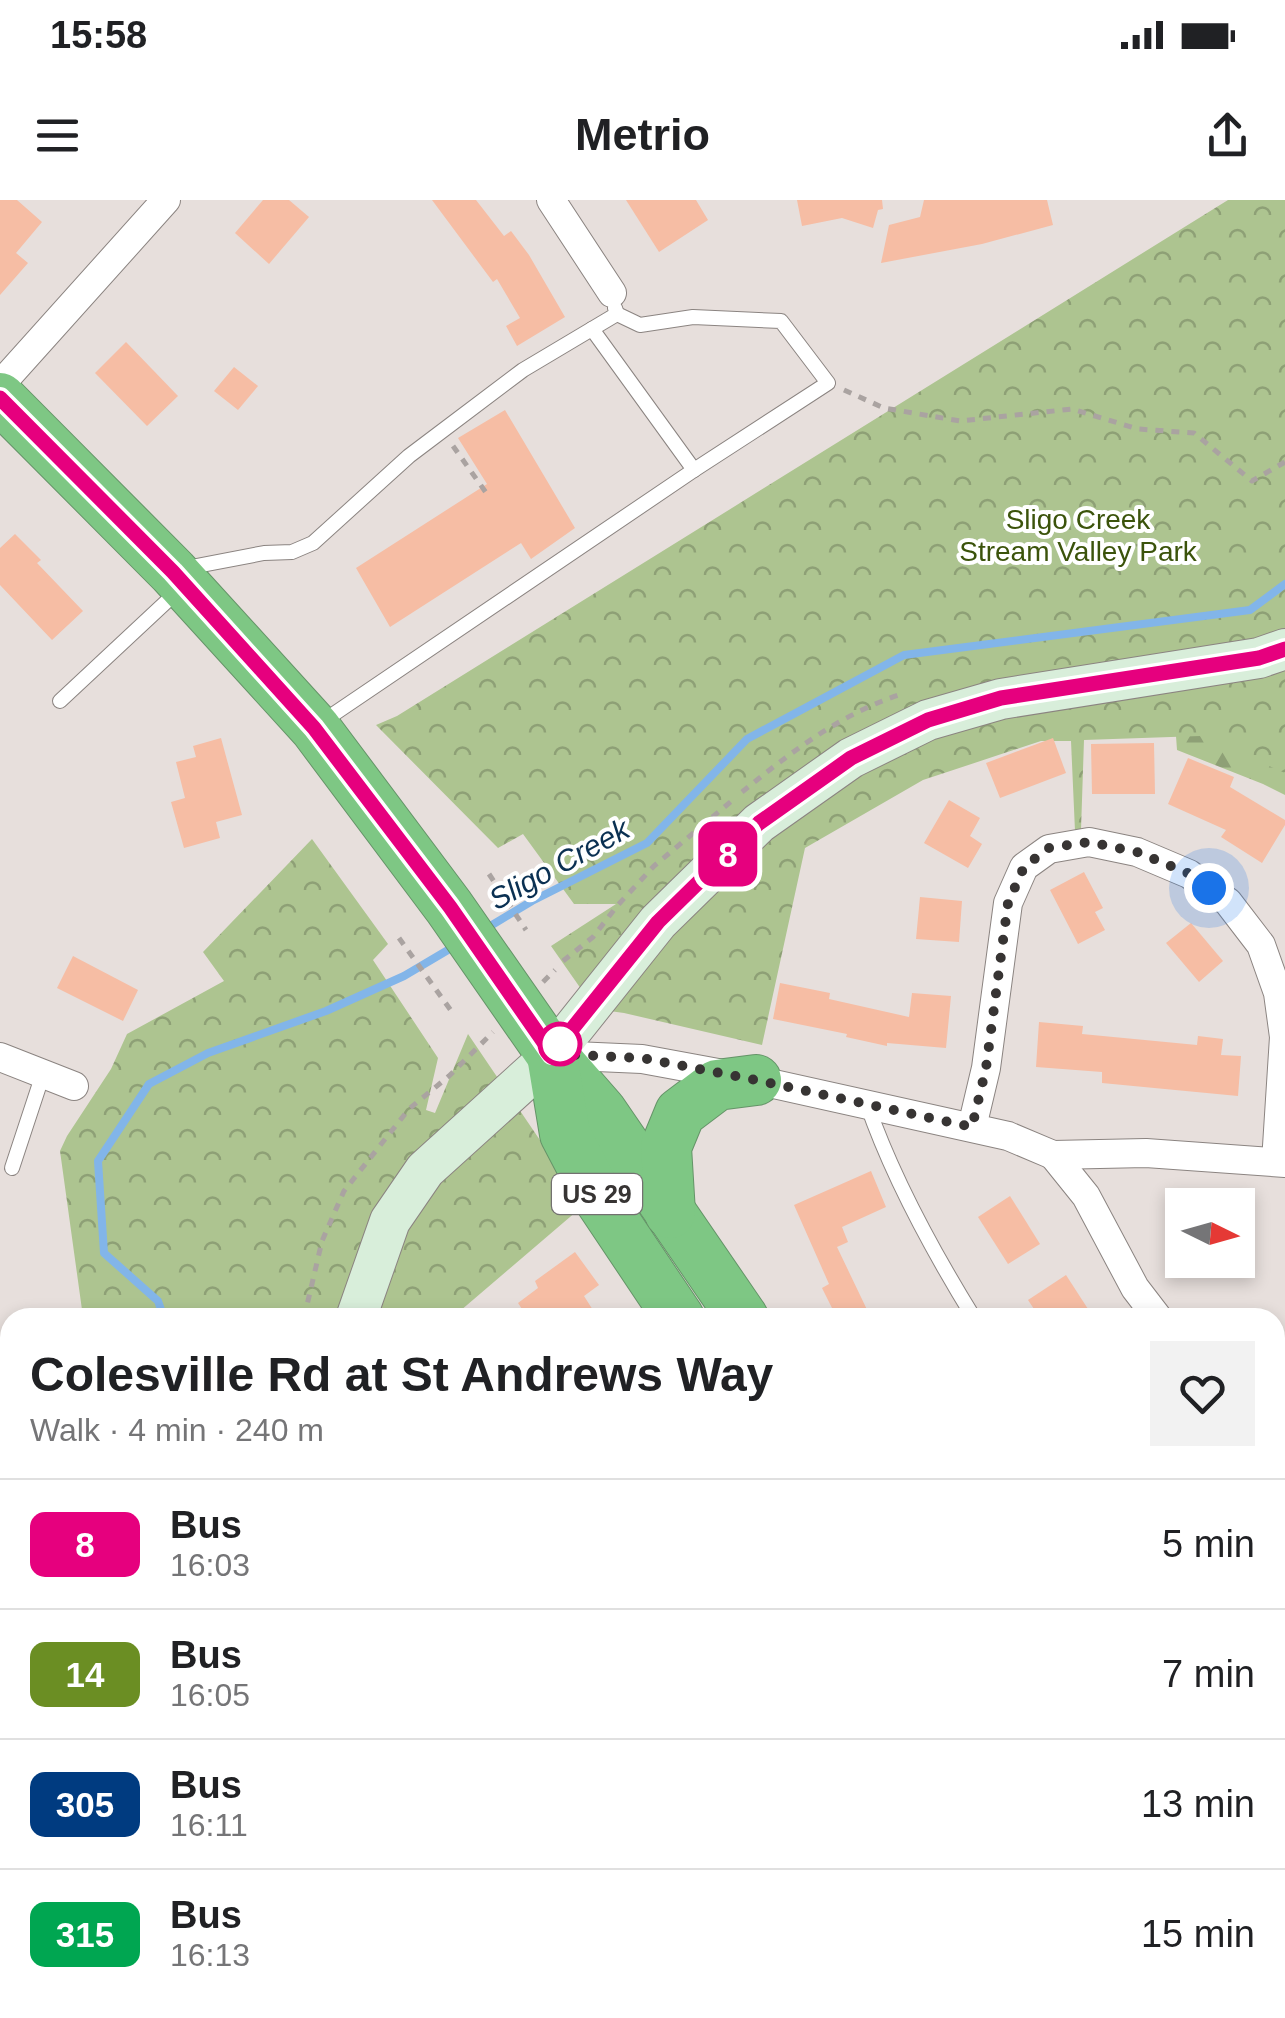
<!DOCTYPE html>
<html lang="en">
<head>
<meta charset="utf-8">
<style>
  :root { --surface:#fff; --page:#f2f2f2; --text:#202124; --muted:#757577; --line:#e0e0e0 }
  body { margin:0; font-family:Helvetica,sans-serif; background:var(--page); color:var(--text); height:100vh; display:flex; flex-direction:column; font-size:38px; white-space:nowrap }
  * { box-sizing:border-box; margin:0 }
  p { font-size:32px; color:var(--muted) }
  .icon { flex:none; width:55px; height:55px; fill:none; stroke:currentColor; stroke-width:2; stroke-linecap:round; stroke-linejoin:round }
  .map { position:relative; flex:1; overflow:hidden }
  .sheet { position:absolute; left:0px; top:1108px; width:1285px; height:712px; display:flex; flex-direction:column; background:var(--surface); border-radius:30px 30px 0 0; box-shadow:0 5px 15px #0003 }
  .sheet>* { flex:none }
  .badge { padding:0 20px; border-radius:15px; font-size:35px; line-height:65px }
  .needle { width:65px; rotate:95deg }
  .buttons { position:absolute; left:1165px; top:988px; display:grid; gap:20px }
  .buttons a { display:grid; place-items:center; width:90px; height:90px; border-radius:0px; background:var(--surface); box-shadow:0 5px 15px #0003; font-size:50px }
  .you { position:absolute; width:50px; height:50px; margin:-25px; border:8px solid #fff; border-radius:50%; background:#1a73e8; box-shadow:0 0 0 15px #1a73e833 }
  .map>.badge { position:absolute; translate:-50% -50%; box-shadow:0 0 0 5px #fff }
  .round { display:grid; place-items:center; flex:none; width:105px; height:105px; border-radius:0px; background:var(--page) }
  .head { display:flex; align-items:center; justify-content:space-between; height:170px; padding:0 30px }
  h1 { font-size:48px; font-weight:800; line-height:75px }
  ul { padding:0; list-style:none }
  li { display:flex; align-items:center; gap:30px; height:130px; padding:0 30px; border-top:2px solid var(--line) }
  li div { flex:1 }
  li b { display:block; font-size:38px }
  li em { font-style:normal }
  li .badge { min-width:110px; font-weight:700; text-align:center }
  .status { display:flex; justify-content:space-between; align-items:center; height:70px; padding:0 50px; background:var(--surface); direction:ltr }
  .status svg { height:28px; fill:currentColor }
  header { display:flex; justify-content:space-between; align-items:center; height:130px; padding:0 30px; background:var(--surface); font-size:45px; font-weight:800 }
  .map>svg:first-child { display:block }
  .forest { fill:url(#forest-firs) }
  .park { fill:url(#park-crowns) }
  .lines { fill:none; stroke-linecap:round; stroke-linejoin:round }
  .stream { stroke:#82b5e9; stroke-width:8 }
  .building { fill:#f6bda4 }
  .lane-casing { stroke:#8b8481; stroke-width:16 }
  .street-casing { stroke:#8b8481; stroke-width:30 }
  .secondary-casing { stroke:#8b8481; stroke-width:42 }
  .highway-casing { stroke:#659468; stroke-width:52 }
  .path { stroke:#aaa3a1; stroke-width:5; stroke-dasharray:8 8; stroke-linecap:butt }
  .lane { stroke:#fff; stroke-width:14 }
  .street { stroke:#fff; stroke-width:28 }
  .secondary { stroke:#d8eeda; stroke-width:40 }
  .highway { stroke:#7ec784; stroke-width:50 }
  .line-casing { stroke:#fff; stroke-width:22 }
  .line { stroke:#e6007e; stroke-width:15 }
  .walk { stroke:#373433; stroke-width:10; stroke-dasharray:0 18 }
  .stop-dot { fill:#fff; stroke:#e6007e; stroke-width:5 }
  .labels { text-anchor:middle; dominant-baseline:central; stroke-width:8; stroke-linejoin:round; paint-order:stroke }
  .shield { fill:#fff; stroke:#737170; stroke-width:2.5 }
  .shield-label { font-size:25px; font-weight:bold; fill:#373433 }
  .park-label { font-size:28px; fill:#3b530b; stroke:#fff }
  .water-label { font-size:30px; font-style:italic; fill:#0a3052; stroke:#fff }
</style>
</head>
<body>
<div class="status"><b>15:58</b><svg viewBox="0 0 49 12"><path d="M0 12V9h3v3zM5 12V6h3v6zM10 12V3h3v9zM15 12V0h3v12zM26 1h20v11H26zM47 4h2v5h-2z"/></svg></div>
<header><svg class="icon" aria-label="menu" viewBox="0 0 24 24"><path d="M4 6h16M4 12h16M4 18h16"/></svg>Metrio<svg class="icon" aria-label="share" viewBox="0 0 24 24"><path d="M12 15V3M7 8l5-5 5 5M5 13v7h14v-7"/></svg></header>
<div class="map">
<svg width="1285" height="1818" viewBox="0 0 1285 1818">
  <defs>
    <pattern id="forest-firs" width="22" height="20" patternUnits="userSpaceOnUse" patternTransform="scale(2.5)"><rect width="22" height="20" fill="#adc490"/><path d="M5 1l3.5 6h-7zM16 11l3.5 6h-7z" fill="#8ea076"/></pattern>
    <pattern id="park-crowns" width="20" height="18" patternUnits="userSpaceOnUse" patternTransform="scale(2.5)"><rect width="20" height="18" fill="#adc490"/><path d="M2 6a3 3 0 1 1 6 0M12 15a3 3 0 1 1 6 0" fill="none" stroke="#8ea076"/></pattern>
  </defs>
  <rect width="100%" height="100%" fill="#e7dfdc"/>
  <polygon class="forest" points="1285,479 1285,595 1263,584 1177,550 1173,494"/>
  <g class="park">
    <polygon points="1228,0 1285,0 1285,573 1200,536 1084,540 1081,630 1075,631 1071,541 1041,541 923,580 805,648 762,845 624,813 595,809 551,746 616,704 574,704 523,634 498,648 376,525 397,516"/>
    <polygon points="312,639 388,744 373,760 438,858 426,910 435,913 468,834 584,1005 453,1117 83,1117 60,951 67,936 111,869 127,834 224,781 203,752"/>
    <polygon points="10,1332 10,1810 163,1810 154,1818 0,1818 0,1340"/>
  </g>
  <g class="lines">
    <g class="stream">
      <polyline points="487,728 532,701 647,643 747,539 904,455 1250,410 1285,384"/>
      <polyline points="164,1118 158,1101 104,1053 98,961 149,884 208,853 326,811 404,776 453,747"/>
      <polyline points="0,1746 10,1745"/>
    </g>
  </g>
  <g class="building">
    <polygon points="0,0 17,0 42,22 16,53 28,63 0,95"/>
    <polygon points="263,0 289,0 309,17 269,64 235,33"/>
    <polygon points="432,0 476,0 504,36 511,31 529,55 565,117 517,146 506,126 520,118 497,79 493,82"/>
    <polygon points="626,0 696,0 708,20 659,52"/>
    <polygon points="797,0 882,0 883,9 878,10 873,28 842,18 802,26"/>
    <polygon points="924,0 1047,0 1053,25 982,44 881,63 889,25 920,17"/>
    <polygon points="126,142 178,196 147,226 95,173"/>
    <polygon points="234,167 258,186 238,210 214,191"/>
    <polygon points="505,210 575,328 531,359 521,343 390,427 356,368 487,284 458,238"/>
    <polygon points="15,334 41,360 37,363 83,411 52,440 0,385 0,348"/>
    <polygon points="221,538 242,615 216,622 220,638 184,648 171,602 185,598 176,562 196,557 193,546"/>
    <polygon points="1053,538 1066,573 1000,598 986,563"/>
    <polygon points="1154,543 1155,594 1092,594 1091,544"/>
    <polygon points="1188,558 1234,577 1230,587 1285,620 1285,625 1262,663 1221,637 1226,630 1168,604"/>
    <polygon points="949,600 980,618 970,636 982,644 968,668 924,643"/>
    <polygon points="1084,672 1103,708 1095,712 1105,730 1078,744 1050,690"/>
    <polygon points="920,697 962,701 959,742 916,739"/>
    <polygon points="1191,723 1223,761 1199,782 1166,743"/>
    <polygon points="73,756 138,790 123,821 57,788"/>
    <polygon points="780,783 830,793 829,799 909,817 912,793 951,796 946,848 887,843 887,846 846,837 847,834 773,819"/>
    <polygon points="1039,822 1083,826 1082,834 1197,845 1198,836 1223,839 1221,855 1241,856 1238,896 1102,883 1102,872 1036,867"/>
    <polygon points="871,971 886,1007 842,1027 848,1042 837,1047 871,1118 837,1118 822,1088 829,1084 794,1005"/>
    <polygon points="1010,996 1040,1044 1008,1064 978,1017"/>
    <polygon points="575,1052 599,1085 584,1096 598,1118 573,1118 566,1108 553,1118 528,1118 518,1103 538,1088 535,1081"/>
    <polygon points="1066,1075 1088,1109 1074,1118 1040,1118 1028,1100"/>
  </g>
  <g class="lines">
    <g class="lane-casing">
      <g id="lane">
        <polyline points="592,129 694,270"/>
        <polyline points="186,368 264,353 292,352 313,343 409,256 523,170 617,114 615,108"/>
        <polyline points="60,501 180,389"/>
        <polyline points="322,522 694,270 828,183 781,121 693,117 640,125 617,114"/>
        <path d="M867 904C893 979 932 1050 974 1118"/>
        <polyline points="12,968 43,874"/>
        <polyline points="1275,1434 1285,1440"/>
        <polyline points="142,1818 153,1810"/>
      </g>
    </g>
    <g class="street-casing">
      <g id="street">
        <polyline points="551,0 612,93"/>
        <polyline points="0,185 166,0"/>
        <polyline points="552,855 642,859 756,880 1008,936 1053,955 1146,953 1285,963"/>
        <polyline points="0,857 74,886"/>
        <polyline points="972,927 986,868 1008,703 1024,667 1049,649 1089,642 1137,652 1189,674 1228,702 1261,745 1278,793 1284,837 1276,962"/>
        <polyline points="1053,955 1086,996 1135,1088 1158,1118"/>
        <polyline points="1275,1239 1285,1247"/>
        <polyline points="409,1810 429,1818"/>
        <polyline points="590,1810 601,1818"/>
        <polyline points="554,1818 562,1810"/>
      </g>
    </g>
    <g class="secondary-casing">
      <g id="secondary">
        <polyline points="356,1118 390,1021 425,970 552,855 658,722 759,623 851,558 928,520 1001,499 1259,458 1285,449"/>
        <polyline points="15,1818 40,1810"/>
        <polyline points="819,1818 820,1810"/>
      </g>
    </g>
    <g class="highway-casing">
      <g id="highway">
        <polyline points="0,198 173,372 315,528 449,707 552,855 601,911 743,1118"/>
        <polyline points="552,855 565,934 598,997 679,1118"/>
        <polyline points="670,1013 666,947 680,913 717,885 756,880"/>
        <polyline points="1275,1651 1285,1654"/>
        <polyline points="1275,1706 1285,1710"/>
      </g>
    </g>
    <g class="path">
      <polyline points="844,190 884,208 960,221 1072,209 1138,229 1194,233 1252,281 1285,262"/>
      <polyline points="453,246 487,294"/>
      <path d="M742 592C791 552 842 513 902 494"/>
      <polyline points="489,674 526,730"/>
      <polyline points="399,738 452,812"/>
      <polyline points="563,761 593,737 617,706 654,666 734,599"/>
      <polyline points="543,782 555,770"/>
      <polyline points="304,1118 322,1041 344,991 409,909 449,876 493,832"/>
      <polyline points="0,1461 10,1455"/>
      <polyline points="0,1777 10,1776"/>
    </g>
    <use href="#lane" class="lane"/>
    <use href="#street" class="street"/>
    <use href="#secondary" class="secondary"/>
    <use href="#highway" class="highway"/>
  </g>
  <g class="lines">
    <g class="line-casing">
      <polyline id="line" points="0,198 173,372 314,528 450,707 552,854 658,722 759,623 851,558 928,520 1001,498 1259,458 1285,449"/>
    </g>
    <use href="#line" class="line"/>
    <polyline class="walk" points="560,844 552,854 642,858 756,880 972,927 986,868 1008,703 1024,667 1049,648 1089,642 1137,652 1190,674 1209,688"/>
  </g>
  <circle class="stop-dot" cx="560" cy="844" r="20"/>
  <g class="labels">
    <rect class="shield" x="552" y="974" width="90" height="40" rx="8"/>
    <g class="shield-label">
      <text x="597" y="994">US 29</text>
    </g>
    <g class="park-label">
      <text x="1078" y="319">Sligo Creek<tspan x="1078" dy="32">Stream Valley Park</tspan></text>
    </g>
    <g class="water-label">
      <text transform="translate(559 664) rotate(-29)">Sligo Creek</text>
    </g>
  </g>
</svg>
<div class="buttons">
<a><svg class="needle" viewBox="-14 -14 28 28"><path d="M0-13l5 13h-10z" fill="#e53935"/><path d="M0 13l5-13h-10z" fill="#757577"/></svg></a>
</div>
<div class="you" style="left:1209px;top:688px"></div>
<b class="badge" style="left:728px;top:654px;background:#e6007e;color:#fff">8</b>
<section class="sheet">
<div class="head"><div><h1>Colesville Rd at St Andrews Way</h1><p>Walk · 4 min · 240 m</p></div><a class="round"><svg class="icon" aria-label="heart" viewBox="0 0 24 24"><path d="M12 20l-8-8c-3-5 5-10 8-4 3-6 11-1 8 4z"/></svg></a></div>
<ul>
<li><span class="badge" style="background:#e6007e;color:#fff">8</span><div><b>Bus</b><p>16:03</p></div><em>5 min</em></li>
<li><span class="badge" style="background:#6b8e23;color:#fff">14</span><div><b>Bus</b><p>16:05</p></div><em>7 min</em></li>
<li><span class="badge" style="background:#003b80;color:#fff">305</span><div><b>Bus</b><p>16:11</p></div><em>13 min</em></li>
<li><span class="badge" style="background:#00a651;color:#fff">315</span><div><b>Bus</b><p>16:13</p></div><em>15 min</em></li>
</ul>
</section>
</div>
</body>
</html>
